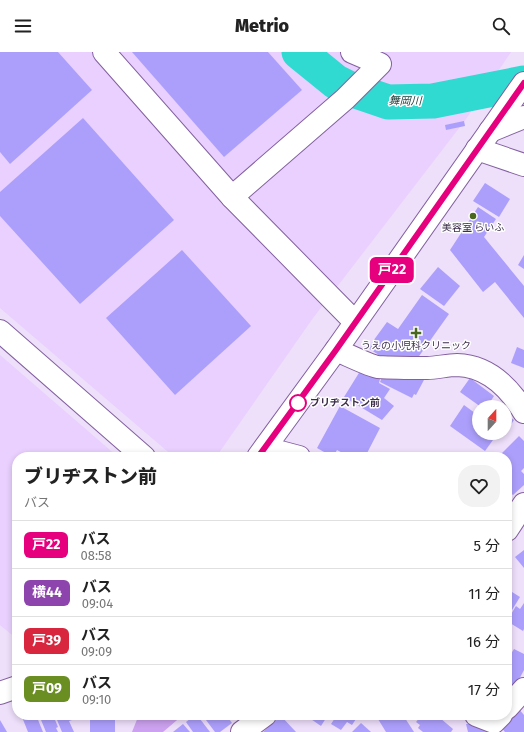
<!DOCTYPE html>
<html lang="ja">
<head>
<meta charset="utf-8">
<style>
  :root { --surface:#fff; --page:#f2f2f2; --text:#222; --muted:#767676; --line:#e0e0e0 }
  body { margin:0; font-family:"Fira Sans","Noto Sans JP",sans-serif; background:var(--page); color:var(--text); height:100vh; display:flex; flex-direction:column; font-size:15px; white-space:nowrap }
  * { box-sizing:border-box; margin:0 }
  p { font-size:13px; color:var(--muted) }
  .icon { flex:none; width:22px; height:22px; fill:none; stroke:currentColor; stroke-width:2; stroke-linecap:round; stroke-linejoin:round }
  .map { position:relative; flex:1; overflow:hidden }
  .drawer { position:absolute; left:12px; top:400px; width:500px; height:268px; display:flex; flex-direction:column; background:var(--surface); border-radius:16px; box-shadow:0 2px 6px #0003 }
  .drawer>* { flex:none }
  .badge { padding:0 8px; border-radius:6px; font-size:14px; line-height:26px }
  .needle { width:26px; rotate:21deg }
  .controls { position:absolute; left:472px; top:348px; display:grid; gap:8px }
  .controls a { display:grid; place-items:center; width:40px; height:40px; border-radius:50%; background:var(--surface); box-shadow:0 2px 6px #0003; font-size:20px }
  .map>.badge { position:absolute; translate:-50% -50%; box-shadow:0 0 0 2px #fff }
  .round { display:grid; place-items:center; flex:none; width:42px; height:42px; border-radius:16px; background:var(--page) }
  .summary { display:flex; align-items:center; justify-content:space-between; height:68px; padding:0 12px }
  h1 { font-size:19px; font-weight:800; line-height:30px }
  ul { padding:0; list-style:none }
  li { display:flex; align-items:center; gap:12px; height:48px; padding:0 12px; border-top:1px solid var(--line) }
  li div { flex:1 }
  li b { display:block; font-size:15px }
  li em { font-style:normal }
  li .badge { min-width:44px; font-weight:700; text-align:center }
  header { display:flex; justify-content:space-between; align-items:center; height:52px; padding:0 12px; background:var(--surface); font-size:18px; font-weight:800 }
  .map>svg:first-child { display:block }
  .built { fill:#e9d0fe }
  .green { fill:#cca1ef }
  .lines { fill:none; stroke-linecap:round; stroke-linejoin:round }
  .river { stroke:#30dad1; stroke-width:35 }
  .building { fill:#ac9ffc }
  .minor-casing { stroke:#83609f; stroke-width:24 }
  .highway-casing { stroke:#83609f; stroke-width:24 }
  .minor { stroke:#fff; stroke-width:22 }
  .highway { stroke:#fff; stroke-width:22 }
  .line-casing { stroke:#fff; stroke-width:9 }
  .line { stroke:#e6007e; stroke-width:6 }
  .poi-dot { fill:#49681d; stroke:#fff; stroke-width:1.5 }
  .stop-dot { fill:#fff; stroke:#e6007e; stroke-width:2 }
  .labels { text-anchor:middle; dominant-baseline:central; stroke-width:3; stroke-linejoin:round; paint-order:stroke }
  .poi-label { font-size:10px; fill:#3c2d49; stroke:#fff }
  .stop-label { font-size:10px; font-weight:bold; fill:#3c2d49; stroke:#fff; text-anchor:start }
  .water-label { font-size:11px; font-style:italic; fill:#21423f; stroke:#fff }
</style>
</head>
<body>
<header><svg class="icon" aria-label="menu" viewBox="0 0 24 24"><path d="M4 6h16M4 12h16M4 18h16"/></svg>Metrio<svg class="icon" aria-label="search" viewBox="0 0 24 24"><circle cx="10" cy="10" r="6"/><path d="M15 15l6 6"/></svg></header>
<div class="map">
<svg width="524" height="680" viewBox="0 0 524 680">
  <rect width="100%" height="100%" fill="#eedffb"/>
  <g class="built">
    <polygon points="0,0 511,0 466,67 313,266 216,405 174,405 0,256"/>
    <polygon points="0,303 118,405 17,405 17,587 0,573"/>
  </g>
  <polygon class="green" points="141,663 183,663 163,680 132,680 138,665"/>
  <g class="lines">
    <polyline class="river" points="299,0 336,30 350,37 388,50 433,49 524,31"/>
  </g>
  <g class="building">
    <polygon points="0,0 58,0 92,38 10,112 0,100"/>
    <polygon points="132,0 268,0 302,38 224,105"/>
    <polygon points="83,66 174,168 80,252 0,164 0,140"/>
    <polygon points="464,69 465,74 446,78 445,73"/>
    <polygon points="485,131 510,147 499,165 473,149"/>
    <polygon points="478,155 496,167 484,185 524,234 524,266 495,230 483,240 450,198"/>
    <polygon points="182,198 251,274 175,343 106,266"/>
    <polygon points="524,203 524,217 518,213"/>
    <polygon points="438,215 460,234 444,254 420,237"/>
    <polygon points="422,243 449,262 417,307 382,305 368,296 387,270 398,277"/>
    <polygon points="517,295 524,298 524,316 511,311"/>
    <polygon points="362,316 380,327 379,331 390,337 384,346 394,354 382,368 344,345"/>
    <polygon points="384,320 425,326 416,343 414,342 412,346 380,330"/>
    <polygon points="470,326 494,344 487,355 484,354 481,355 460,340"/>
    <polygon points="464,353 479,364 479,381 498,381 485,399 450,374"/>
    <polygon points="340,354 380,376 365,405 350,405 337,398 333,405 317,396"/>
    <polygon points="505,362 514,368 504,383 501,381 505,381"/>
    <polygon points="519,384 524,389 524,416 521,419 524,422 524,433 513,443 507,437 507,405 504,405 501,402"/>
    <polygon points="524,498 524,516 515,505"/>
    <polygon points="507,537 520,545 507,566"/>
    <polygon points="524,551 524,577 523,579 507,569 516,554 520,557"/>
    <polygon points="514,597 524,602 524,618 515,635 507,631 507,608"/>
    <polygon points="518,656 524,663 524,680 505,680 499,673"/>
    <polygon points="27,663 36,663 43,680 28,680 22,665"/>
    <polygon points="39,663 53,663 58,675 56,676 58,680 46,680"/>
    <polygon points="55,663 70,663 72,668 69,669 74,680 62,680"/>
    <polygon points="96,663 118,663 115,665 115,680 90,680 90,667"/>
    <polygon points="195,663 197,663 210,680 193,680 186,670"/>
    <polygon points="204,663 226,663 232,671 220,680 215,680 203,664"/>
    <polygon points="305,663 328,663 321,674"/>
    <polygon points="337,663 366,663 363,667 358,664 352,673 347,670 341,678 331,672"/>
    <polygon points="384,663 403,663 414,680 386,680 378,667"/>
    <polygon points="422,663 431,663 437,668 440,666 453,677 451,680 423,680 418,676 420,673 416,670"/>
    <polygon points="281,664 296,680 263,680"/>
    <polygon points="0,668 7,680 0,680"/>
    <polygon points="482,670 497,680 468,680 466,672"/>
    <polygon points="361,671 371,680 352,680"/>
    <polygon points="183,672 190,680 173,680"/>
  </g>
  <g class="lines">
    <g class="minor-casing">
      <g id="minor">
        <polyline points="104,0 232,145 355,270"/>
        <polyline points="490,79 524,65"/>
        <polyline points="477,97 524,113"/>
        <polyline points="232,145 345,47 380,12 352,0"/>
        <polyline points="0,279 144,405"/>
        <path d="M336 298C346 302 370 314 378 315 394 316 411 316 427 316 437 316 447 313 457 313 488 314 509 335 524 360"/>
        <polyline points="265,396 299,405"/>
        <polyline points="507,478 524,452"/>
        <polyline points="507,656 524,637"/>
        <polyline points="476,663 494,670 501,663"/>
        <polyline points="242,680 265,663"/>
      </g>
    </g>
    <g class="highway-casing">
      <g id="highway">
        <polyline points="258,405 336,298 524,31"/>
        <polyline points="0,641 17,635"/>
      </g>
    </g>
    <use href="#minor" class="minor"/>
    <use href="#highway" class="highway"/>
  </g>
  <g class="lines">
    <g class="line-casing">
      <polyline id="line" points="258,405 336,298 524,31"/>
    </g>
    <use href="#line" class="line"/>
  </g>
  <g class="poi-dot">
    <circle cx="473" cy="164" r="4"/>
    <path d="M414 275h4v4h4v4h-4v4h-4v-4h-4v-4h4z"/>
  </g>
  <circle class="stop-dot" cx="298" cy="351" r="8"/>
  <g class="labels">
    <g class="poi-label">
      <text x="473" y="176">美容室 らいふ</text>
      <text x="416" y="294">うえの小児科クリニック</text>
    </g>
    <g class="stop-label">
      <text x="310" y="351">ブリヂストン前</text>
    </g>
    <g class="water-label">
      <text transform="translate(405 49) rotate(1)">舞岡川</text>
    </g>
  </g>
</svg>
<div class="controls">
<a><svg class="needle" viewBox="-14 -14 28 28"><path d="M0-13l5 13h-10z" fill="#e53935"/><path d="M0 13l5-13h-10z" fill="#767676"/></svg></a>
</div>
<b class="badge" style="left:392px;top:218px;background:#e6007e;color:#fff">戸22</b>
<section class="drawer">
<div class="summary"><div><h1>ブリヂストン前</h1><p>バス</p></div><a class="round"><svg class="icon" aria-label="heart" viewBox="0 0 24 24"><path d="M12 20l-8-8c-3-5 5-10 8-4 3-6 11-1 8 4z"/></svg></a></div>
<ul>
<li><span class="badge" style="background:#e6007e;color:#fff">戸22</span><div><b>バス</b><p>08:58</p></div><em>5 分</em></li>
<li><span class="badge" style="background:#8e44ad;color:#fff">横44</span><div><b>バス</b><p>09:04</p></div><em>11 分</em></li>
<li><span class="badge" style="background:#d7263d;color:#fff">戸39</span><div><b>バス</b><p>09:09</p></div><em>16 分</em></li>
<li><span class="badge" style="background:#6b8e23;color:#fff">戸09</span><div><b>バス</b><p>09:10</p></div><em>17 分</em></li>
</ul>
</section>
</div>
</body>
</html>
